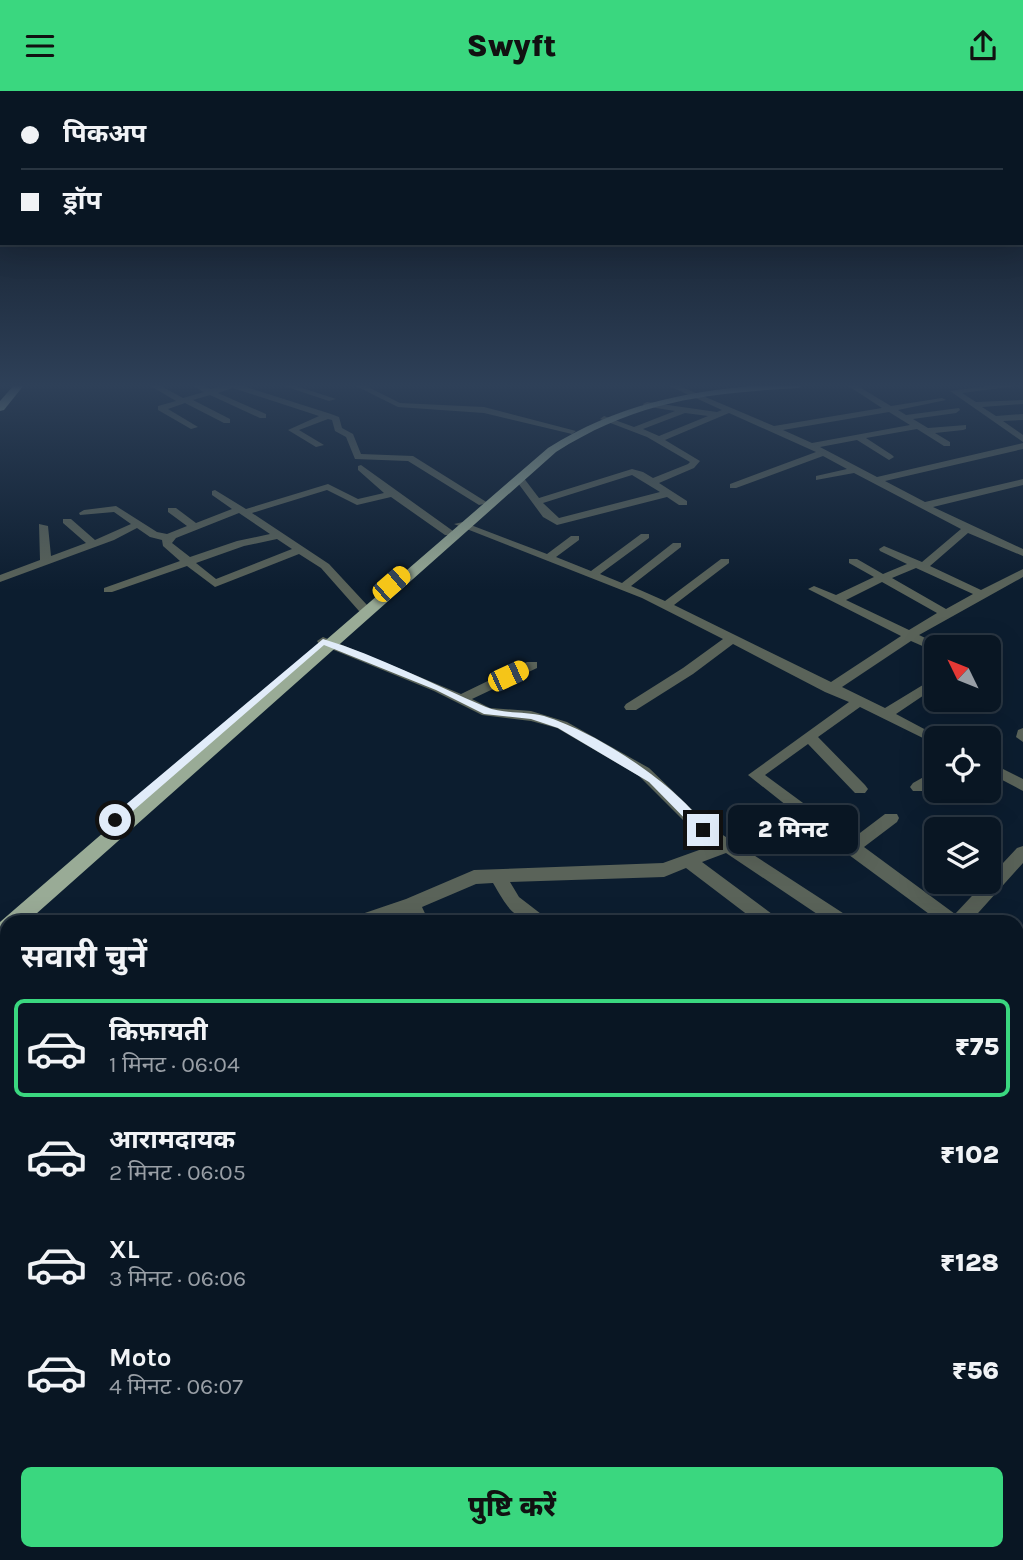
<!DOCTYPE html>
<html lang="hi">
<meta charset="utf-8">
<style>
:root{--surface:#091623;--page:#172330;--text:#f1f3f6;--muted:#999fa6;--line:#293541;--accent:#3ad77f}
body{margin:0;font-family:Karla,"Noto Sans Devanagari",sans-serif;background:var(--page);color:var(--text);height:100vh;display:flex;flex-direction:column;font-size:26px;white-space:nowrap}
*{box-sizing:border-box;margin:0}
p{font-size:23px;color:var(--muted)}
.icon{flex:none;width:38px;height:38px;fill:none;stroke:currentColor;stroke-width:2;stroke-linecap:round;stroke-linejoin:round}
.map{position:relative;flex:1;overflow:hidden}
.drawer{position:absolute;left:0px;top:824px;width:1024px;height:646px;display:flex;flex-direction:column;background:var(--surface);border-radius:21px 21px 0 0;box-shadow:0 7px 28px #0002,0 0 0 2px var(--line)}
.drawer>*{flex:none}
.guide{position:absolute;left:0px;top:0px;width:1024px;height:154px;box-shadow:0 7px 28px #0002,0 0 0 2px var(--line);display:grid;align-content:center;height:154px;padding:0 21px;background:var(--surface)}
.needle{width:46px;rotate:313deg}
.buttons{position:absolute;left:924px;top:544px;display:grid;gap:14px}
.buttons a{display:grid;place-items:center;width:77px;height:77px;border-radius:10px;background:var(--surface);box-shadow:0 7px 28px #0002,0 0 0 2px var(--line);font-size:35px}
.end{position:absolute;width:32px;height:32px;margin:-16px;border:9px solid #e1ecf9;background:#111;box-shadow:0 0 0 4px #111}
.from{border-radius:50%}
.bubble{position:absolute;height:49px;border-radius:10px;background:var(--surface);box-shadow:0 7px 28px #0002,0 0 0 2px var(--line);font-size:23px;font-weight:800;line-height:49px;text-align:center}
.car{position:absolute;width:21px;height:42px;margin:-21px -10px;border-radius:9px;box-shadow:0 0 5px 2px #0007;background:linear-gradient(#f5c518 24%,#345 0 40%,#f5c518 0 76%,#345 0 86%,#f5c518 0)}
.guide b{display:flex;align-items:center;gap:24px;height:66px;font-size:26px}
.guide b+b{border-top:2px solid var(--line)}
.guide i{width:18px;height:18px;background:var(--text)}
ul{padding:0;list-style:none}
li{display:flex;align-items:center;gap:21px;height:98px;margin:0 14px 10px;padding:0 7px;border:4px solid transparent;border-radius:10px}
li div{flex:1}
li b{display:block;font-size:26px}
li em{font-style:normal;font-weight:800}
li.current{border-color:var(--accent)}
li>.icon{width:63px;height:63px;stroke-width:1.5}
h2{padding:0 21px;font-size:32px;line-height:84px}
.primary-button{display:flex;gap:14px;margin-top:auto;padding:14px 21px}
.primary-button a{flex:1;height:80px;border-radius:10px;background:var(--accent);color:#111;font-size:28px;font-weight:800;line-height:80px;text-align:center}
header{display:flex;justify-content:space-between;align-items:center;height:91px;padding:0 21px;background:var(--accent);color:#111;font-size:32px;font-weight:800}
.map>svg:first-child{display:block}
</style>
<header><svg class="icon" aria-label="menu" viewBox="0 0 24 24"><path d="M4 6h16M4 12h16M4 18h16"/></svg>Swyft<svg class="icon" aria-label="share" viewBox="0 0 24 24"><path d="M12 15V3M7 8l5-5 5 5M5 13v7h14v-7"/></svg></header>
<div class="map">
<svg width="1023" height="1469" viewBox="0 0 1023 1469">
<rect width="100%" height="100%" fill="#0c1d2f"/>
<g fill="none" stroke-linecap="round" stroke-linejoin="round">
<g fill="#5a6359" fill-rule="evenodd">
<path d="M149 294H159L183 307 204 301 191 294H201L211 298 226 294H240L331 323 339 326 342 337 353 343 361 363 413 365 488 412 479 414 408 370 355 368 346 346 335 340 332 329 328 328 299 339 324 354 316 356 288 339 319 325 233 297 218 302 266 323V327H260L210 304 193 309 230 328V332H224L185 312 168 318 198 336 191 338 158 319V315L176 310Z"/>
<path d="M281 294H293L336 308 329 310Z"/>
<path d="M354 294H364L400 312 484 316 576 340 572 343 484 322 398 316Z"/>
<path d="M667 294H677L774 335 882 317 847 294H856L891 315 942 307 946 309 898 319 906 324 959 317 960 319 956 322 913 328 928 337 966 334V338L963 339 935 342 950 351V355H944L917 338 866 347 892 364 894 366 889 369 857 349 820 356 877 386 1023 352V358L885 390 925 411 1023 388V394L933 416 1023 458V465L968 442 930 475 981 499 1023 478V486L919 544 940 554 942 556H936V561L911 550 842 596 885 617 936 586V596L896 623 943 648H936V653L931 651 860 616 818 646 865 694 868 698 865 702H855L808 653 765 684 852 748 885 723H897L899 727 897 731 864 756 955 823 985 791H989V787L1017 757 1023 755V772L970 831H940L845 761 748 684 849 611 825 601 733 553 693 583 636 619H626L624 616 626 613 683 577 723 548 642 507 454 433 463 431 547 463 571 445H579V449L556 466 591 480 641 443H649V447L600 483 622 492 673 452H681V456L631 495 665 510 721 468H729V472L674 514 831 591 901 545 808 498 814 495 836 504 874 486 849 472V468H857L883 483 907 473 880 460 879 458 884 455 922 471 961 438 854 382 816 389V385L847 378 823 365 736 397H730V393L816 361 729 322 665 349 700 370 694 377 659 392 687 410V414H679L667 406 557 434 543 426 515 388 517 386H523L539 407 632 378 643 381 653 387 688 373 690 371 647 346 600 328 604 325 634 336 675 320 644 315 643 313 647 311 717 321 722 319ZM889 321 910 334 812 352 783 339ZM685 322 708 325 659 345 643 338ZM632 384 660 401 559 427 543 412ZM916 477 973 503 946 518 892 487ZM882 491 937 522 909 539 846 509Z"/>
<path d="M995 294H1023L962 302 976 311 1023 309V313L982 316 996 325 1023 323V329L1003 330 1023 344V351L950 300Z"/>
<path d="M361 374 453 440V444H445L391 406 357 414 327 399 252 422 329 473 367 514V520H359L321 477 299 463 215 496 187 475 112 501H104V497L180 470 163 455 162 449 150 446 137 437 114 449 0 491V484L40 469 39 433 48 435 51 465 86 452 63 432V428H71L95 449 131 433 114 421 80 424 79 422 84 419 116 415 157 441 167 443 187 435 168 421V417H176L196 432 232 418 212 404V400L215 399 246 418 328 393 358 408 384 402 358 379V375ZM239 422 270 443 237 450 190 466 172 452 176 447ZM277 448 292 458 216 488 196 472 244 455Z"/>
<path d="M323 546 461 603 527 571H537V577L472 608 490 617 531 620 567 631 649 677 709 735 849 826 852 831H829L726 762 702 771 776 826 779 831H757L686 777 664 786 510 791 519 806 545 826 548 831C514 831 509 819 493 792L476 793 422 816 429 831H411L407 822 379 831H350L353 826 406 808 474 779 663 772 713 754 697 743 639 685 557 637 531 630 482 624 434 600 319 553 317 550Z"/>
<path d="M1023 637V651L1016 646 1018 639Z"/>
<path d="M989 671 1023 688V700L989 682Z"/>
<path d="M936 679V691L923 700H913L910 696 913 692Z"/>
<path d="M1017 860 1023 862V880L1017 878Z"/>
<path d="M7 918V936L0 938V920Z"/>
<path d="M1017 929 1023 931V951L1017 949Z"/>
<path d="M1023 1026V1048L1017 1051V1029Z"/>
<path d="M7 1083V1121L0 1124V1086Z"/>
<path d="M1017 1203 1023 1205V1233L1017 1231Z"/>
<path d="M0 1358 7 1359V1414L0 1417Z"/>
<path d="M79 1463H108L110 1469H81Z"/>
<rect x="516" y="1463" width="28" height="6"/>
<path d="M843 1463H872L870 1469H841Z"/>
<path d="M921 1463H950L952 1469H923Z"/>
</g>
<path fill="#99ab96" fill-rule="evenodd" d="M761 294H803L799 297C706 302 636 310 556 361L27 831H7V849L0 851V831L548 357C617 314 682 301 761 294Z"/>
<path fill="#b2c7ae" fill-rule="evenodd" d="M14 294H24L4 319 0 320V310Z"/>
</g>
<linearGradient id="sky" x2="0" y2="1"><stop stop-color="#07101a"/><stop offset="0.59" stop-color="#2e4058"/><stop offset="1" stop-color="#2e4058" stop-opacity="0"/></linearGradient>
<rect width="1023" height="499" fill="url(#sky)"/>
<path fill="#e1ecf9" d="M323 548C379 565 432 593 486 616 503 623 525 620 544 625 596 641 677 693 708 739L707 742H699L649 691 558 637 531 628 484 623 436 599 324 554 119 732H111V726Z"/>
</svg>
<div class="buttons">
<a><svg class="needle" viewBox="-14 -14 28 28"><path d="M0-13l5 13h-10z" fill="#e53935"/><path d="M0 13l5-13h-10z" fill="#999fa6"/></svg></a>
<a><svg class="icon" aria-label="locate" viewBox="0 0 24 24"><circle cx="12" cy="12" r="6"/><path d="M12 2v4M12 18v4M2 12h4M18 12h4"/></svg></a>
<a><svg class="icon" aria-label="layers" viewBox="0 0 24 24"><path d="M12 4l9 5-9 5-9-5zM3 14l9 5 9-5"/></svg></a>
</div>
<i class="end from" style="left:115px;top:729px"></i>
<i class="end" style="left:703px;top:739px"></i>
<div class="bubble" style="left:728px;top:714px;width:130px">2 मिनट</div>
<i class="car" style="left:391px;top:493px;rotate:49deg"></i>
<i class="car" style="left:508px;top:585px;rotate:65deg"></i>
<div class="guide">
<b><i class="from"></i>पिकअप</b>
<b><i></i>ड्रॉप</b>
</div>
<section class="drawer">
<h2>सवारी चुनें</h2>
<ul>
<li class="current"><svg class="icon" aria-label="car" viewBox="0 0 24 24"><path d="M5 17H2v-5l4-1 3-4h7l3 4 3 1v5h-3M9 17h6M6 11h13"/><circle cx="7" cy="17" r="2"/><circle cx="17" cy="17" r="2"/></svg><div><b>किफ़ायती</b><p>1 मिनट · 06:04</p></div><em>₹75</em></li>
<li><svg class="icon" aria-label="car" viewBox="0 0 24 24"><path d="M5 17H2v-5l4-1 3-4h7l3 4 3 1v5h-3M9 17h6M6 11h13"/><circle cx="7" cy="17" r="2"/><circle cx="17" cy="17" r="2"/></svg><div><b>आरामदायक</b><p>2 मिनट · 06:05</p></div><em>₹102</em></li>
<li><svg class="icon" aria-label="car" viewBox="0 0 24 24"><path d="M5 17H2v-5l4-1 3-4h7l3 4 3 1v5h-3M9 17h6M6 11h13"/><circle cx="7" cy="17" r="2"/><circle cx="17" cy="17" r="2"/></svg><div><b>XL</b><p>3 मिनट · 06:06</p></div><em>₹128</em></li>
<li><svg class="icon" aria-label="car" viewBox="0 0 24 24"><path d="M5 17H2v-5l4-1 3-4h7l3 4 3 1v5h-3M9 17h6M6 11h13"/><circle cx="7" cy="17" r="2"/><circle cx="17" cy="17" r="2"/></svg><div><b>Moto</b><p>4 मिनट · 06:07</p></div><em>₹56</em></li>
</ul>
<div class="primary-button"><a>पुष्टि करें</a></div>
</section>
</div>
